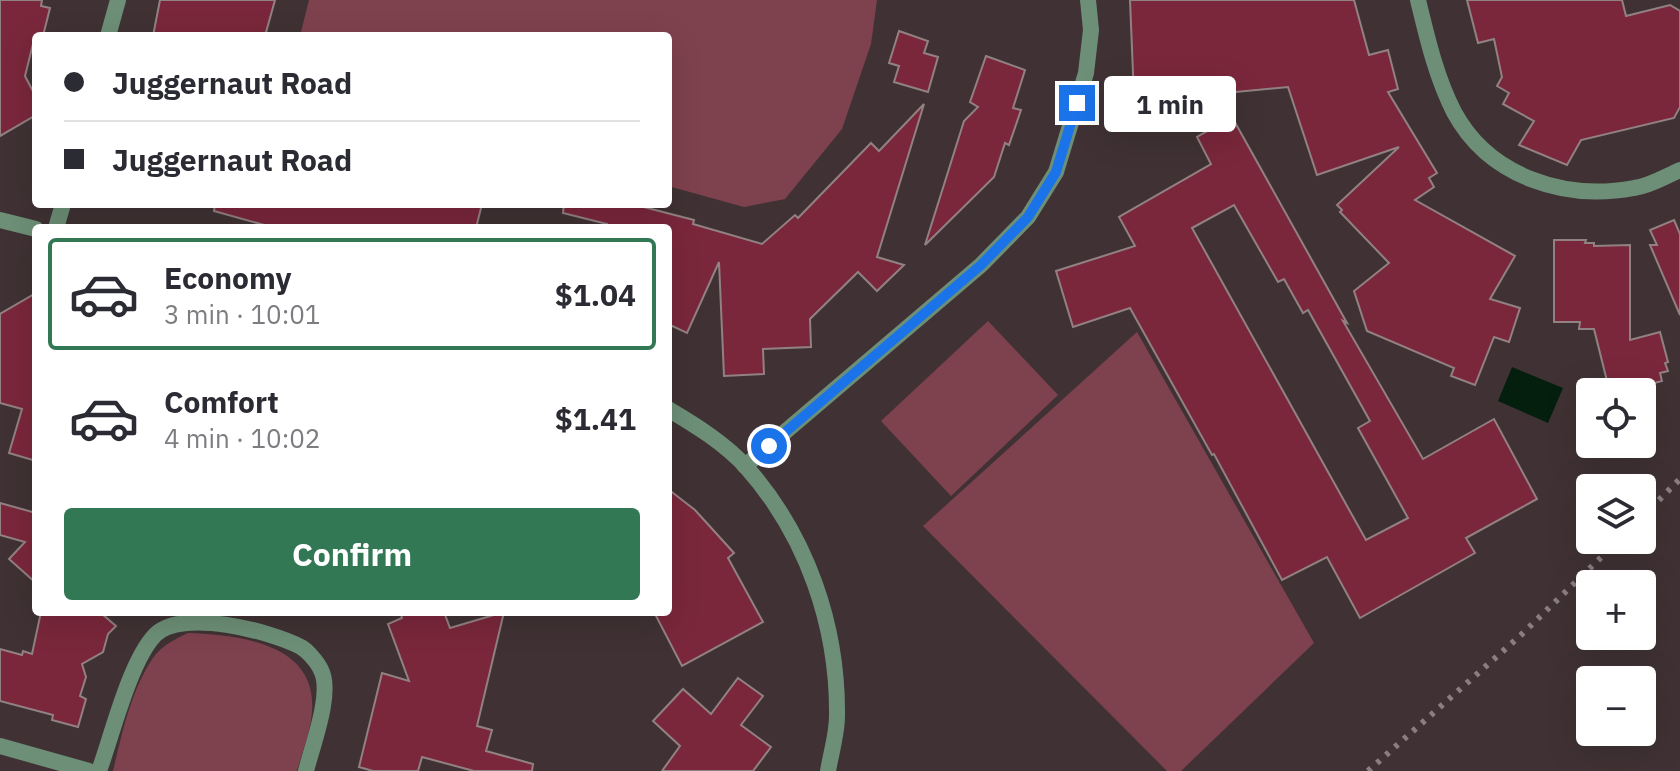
<!DOCTYPE html>
<meta charset="utf-8">
<style>
:root{--surface:#fff;--page:#f2f2f3;--text:#2b2b33;--muted:#7c7c81;--line:#e1e1e2;--accent:#327855}
body{margin:0;font-family:"IBM Plex Sans",sans-serif;background:var(--page);color:var(--text);height:100vh;display:flex;flex-direction:column;font-size:30px;white-space:nowrap}
*{box-sizing:border-box;margin:0}
p{font-size:26px;color:var(--muted)}
.icon{flex:none;width:44px;height:44px;fill:none;stroke:currentColor;stroke-width:2;stroke-linecap:round;stroke-linejoin:round}
.map{position:relative;flex:1;overflow:hidden}
.details{position:absolute;left:32px;top:224px;width:640px;height:392px;display:flex;flex-direction:column;background:var(--surface);border-radius:8px;box-shadow:0 8px 32px #0002}
.details>*{flex:none}
.top-card{position:absolute;left:32px;top:32px;width:640px;height:176px;border-radius:8px;box-shadow:0 8px 32px #0002;display:grid;align-content:center;height:176px;padding:0 32px;background:var(--surface)}
.controls{position:absolute;left:1576px;top:378px;display:grid;gap:16px}
.controls a{display:grid;place-items:center;width:80px;height:80px;border-radius:8px;background:var(--surface);box-shadow:0 8px 32px #0002;font-size:40px}
.end{position:absolute;width:36px;height:36px;margin:-18px;border:10px solid #1a73e8;background:#fff;box-shadow:0 0 0 4px #fff}
.from{border-radius:50%}
.bubble{position:absolute;height:56px;border-radius:8px;background:var(--surface);box-shadow:0 8px 32px #0002;font-size:26px;font-weight:700;line-height:56px;text-align:center}
.top-card b{display:flex;align-items:center;gap:28px;height:76px;font-size:30px}
.top-card b+b{border-top:2px solid var(--line)}
.top-card i{width:20px;height:20px;background:var(--text)}
ul{padding:14px 0 0;list-style:none}
li{display:flex;align-items:center;gap:24px;height:112px;margin:0 16px 12px;padding:0 16px;border:4px solid transparent;border-radius:8px}
li div{flex:1}
li b{display:block;font-size:30px}
li em{font-style:normal;font-weight:700}
li.current{border-color:var(--accent)}
li>.icon{width:72px;height:72px;stroke-width:1.5}
.action{display:flex;gap:16px;margin-top:auto;padding:16px 32px}
.action a{flex:1;height:92px;border-radius:8px;background:var(--accent);color:#fff;font-size:32px;font-weight:700;line-height:92px;text-align:center}
.map>svg:first-child{display:block}
</style>
<div class="map">
<svg width="1680" height="771" viewBox="0 0 1680 771">
<rect width="100%" height="100%" fill="#403234"/>
<g fill="#7e424e">
<path d="M309 0H877L871 44 842 129 785 199 744 207 668 186V36H300Z"/>
<path d="M988 321 1058 395 951 496 881 421Z"/>
<path d="M1137 332 1314 643 1181 771H1167L923 526Z"/>
<path d="M188 633C239 635 317 643 312 711 311 731 302 752 297 771H113C122 734 131 690 153 658 161 646 175 639 188 633Z"/>
</g>
<path fill="#041f0e" d="M1512 367 1563 388 1548 423 1498 401Z"/>
<g fill="#7a273b" stroke="#928183" stroke-width="2" fill-rule="evenodd">
<path d="M0 0H42L41 6 50 8 43 36H36V44H33L25 76 36 97V115L0 136Z"/>
<path d="M160 0H275L265 36H153Z"/>
<path d="M1130 0H1354L1369 55 1388 50 1398 89 1388 92 1437 173 1429 178 1434 187 1415 200 1515 256 1490 299 1520 308 1509 342 1494 337 1475 385 1451 376 1454 368 1367 331 1354 291 1389 263 1340 212 1342 210 1337 205 1399 147 1317 175 1288 87 1225 93 1222 89 1215 94 1196 95 1195 91 1134 97Z"/>
<path d="M1467 0H1622L1626 16 1670 5 1680 11V107L1674 118 1581 140 1567 165 1519 145 1534 121 1503 104 1509 93 1497 86 1502 77 1494 39 1478 43Z"/>
<path d="M899 31 928 41 924 53 938 57 928 92 894 82 899 66 889 63Z"/>
<path d="M986 56 1025 70 1013 108 1021 110 1009 145 1005 143 994 177 925 245 964 121 978 107 970 102Z"/>
<path d="M924 104 877 257 904 265 877 291 858 272 810 319 811 347 763 349 764 374 724 376 719 262 687 333 668 324V228H606L607 224 563 213 564 204H632L694 220 693 224 762 244 795 215 798 218 871 143 879 151Z"/>
<path d="M1232 117 1347 323 1343 321 1423 459 1494 419 1537 499 1466 538 1475 553 1360 618 1327 557 1282 580 1214 454 1212 455 1130 308 1073 327 1056 271 1135 246 1119 217 1211 164 1197 137ZM1234 205 1278 282 1284 279 1303 313 1308 310 1370 421 1358 428 1408 518 1366 540 1192 228Z"/>
<path d="M215 204H482L476 228H275L214 211Z"/>
<path d="M1674 220 1680 234V315L1650 245H1657L1650 230Z"/>
<path d="M1554 240H1586L1585 243H1594V246L1630 245V340L1660 332 1668 362 1665 363 1668 371 1660 373 1662 381 1619 392 1608 385 1594 329H1579L1580 322H1554Z"/>
<path d="M36 293V461L9 453 22 409 0 403V314Z"/>
<path d="M668 489 695 510 734 553 728 558 763 622 682 666 654 612H668Z"/>
<path d="M0 503 36 513V583L9 559 25 542 0 535Z"/>
<path d="M41 612H94L102 614 116 626 108 634 103 652 82 664 86 677 80 696 86 699 78 727 52 720 53 715 0 701V649L22 655 23 651 32 654Z"/>
<path d="M400 612H444L450 628 504 612 477 726 492 730 486 751 533 764 532 771H474L422 757 418 771H373L359 767 382 673 409 681 388 624 402 618Z"/>
<path d="M738 678 763 696 741 725 771 747 753 771H662L680 746 653 721 683 689 711 714Z"/>
</g>
<g fill="none" stroke-linecap="round" stroke-linejoin="round">
<g stroke="#6d8f77" stroke-width="16">
<path d="M1418 0C1427 37 1436 77 1454 112 1489 177 1565 201 1634 188 1650 186 1666 176 1680 170"/>
<path d="M108 36 118 0"/>
<path d="M0 220 36 229"/>
<path d="M56 228 63 204"/>
<path d="M668 409C695 425 726 444 747 468 807 536 838 626 837 716 837 734 831 753 828 771"/>
<path d="M745 466 981 265 1028 217 1056 172 1086 73 1091 30 1088 0"/>
<path d="M0 746 89 771"/>
<path d="M99 771C112 735 130 661 155 635 181 608 271 631 301 647 308 651 318 663 321 670 333 693 312 746 306 771"/>
</g>
<g stroke="#8a7f80" stroke-width="6" stroke-dasharray="4 8" stroke-linecap="butt">
<path d="M1642 517 1680 479"/>
<path d="M1368 771 1521 635 1619 540"/>
</g>
</g>
<g fill="none" stroke-linecap="round" stroke-linejoin="round">
<path stroke="#1a73e8" stroke-width="10" d="M769 446 981 265 1028 217 1056 172 1077 103"/>
</g>
</svg>
<div class="controls">
<a><svg class="icon" aria-label="locate" viewBox="0 0 24 24"><circle cx="12" cy="12" r="6"/><path d="M12 2v4M12 18v4M2 12h4M18 12h4"/></svg></a>
<a><svg class="icon" aria-label="layers" viewBox="0 0 24 24"><path d="M12 4l9 5-9 5-9-5zM3 14l9 5 9-5"/></svg></a>
<a>+</a>
<a>−</a>
</div>
<i class="end from" style="left:769px;top:446px"></i>
<i class="end" style="left:1077px;top:103px"></i>
<div class="bubble" style="left:1104px;top:76px;width:132px">1 min</div>
<div class="top-card">
<b><i class="from"></i>Juggernaut Road</b>
<b><i></i>Juggernaut Road</b>
</div>
<section class="details">
<ul>
<li class="current"><svg class="icon" aria-label="car" viewBox="0 0 24 24"><path d="M5 17H2v-5l4-1 3-4h7l3 4 3 1v5h-3M9 17h6M6 11h13"/><circle cx="7" cy="17" r="2"/><circle cx="17" cy="17" r="2"/></svg><div><b>Economy</b><p>3 min · 10:01</p></div><em>$1.04</em></li>
<li><svg class="icon" aria-label="car" viewBox="0 0 24 24"><path d="M5 17H2v-5l4-1 3-4h7l3 4 3 1v5h-3M9 17h6M6 11h13"/><circle cx="7" cy="17" r="2"/><circle cx="17" cy="17" r="2"/></svg><div><b>Comfort</b><p>4 min · 10:02</p></div><em>$1.41</em></li>
</ul>
<div class="action"><a>Confirm</a></div>
</section>
</div>
